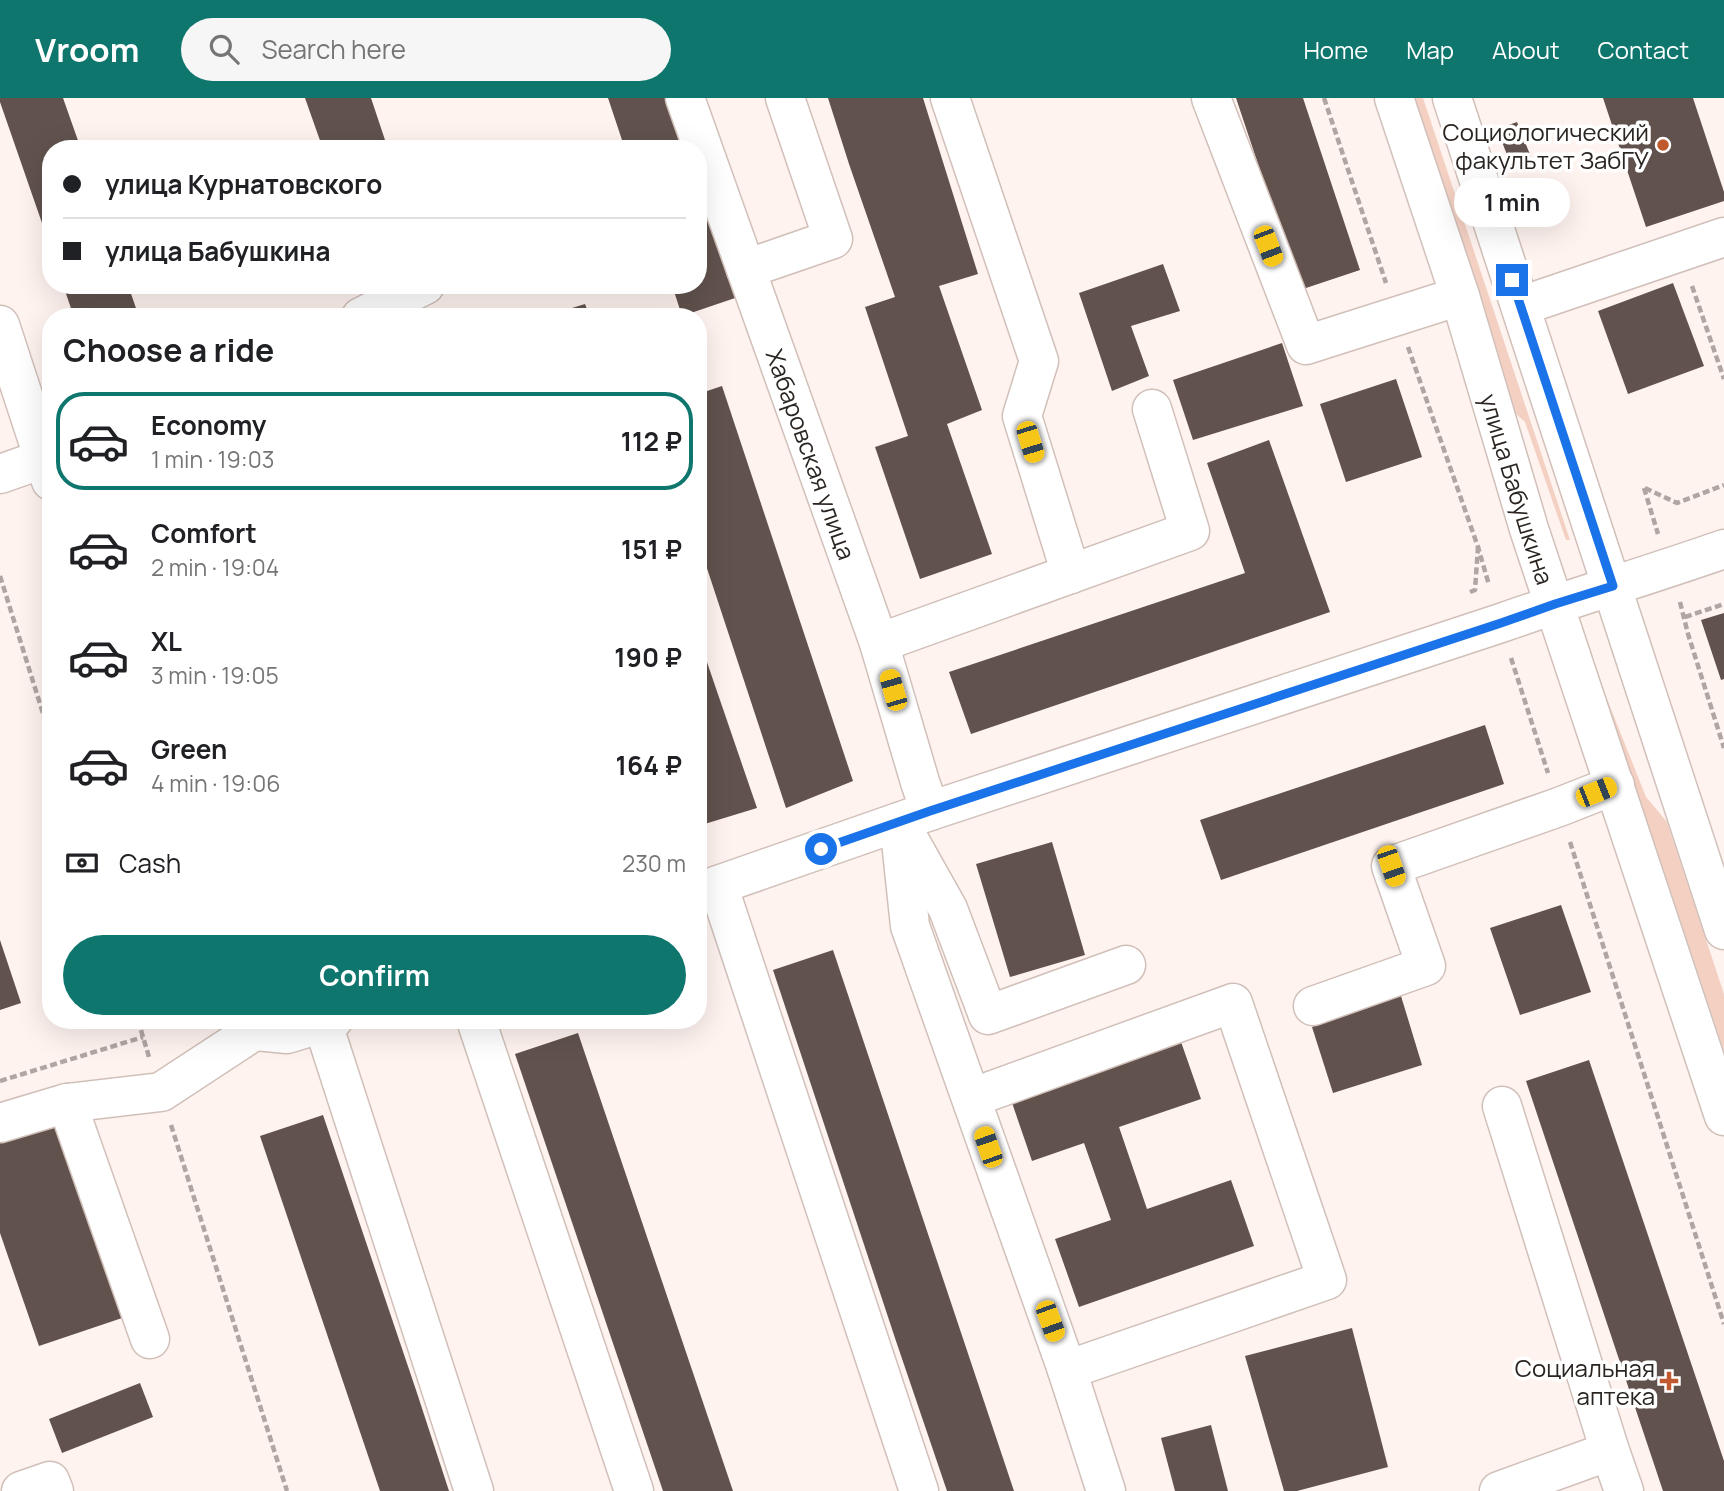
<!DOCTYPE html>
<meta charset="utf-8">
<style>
:root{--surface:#fff;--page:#f6f6f6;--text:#202124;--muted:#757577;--line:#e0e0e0;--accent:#0f766e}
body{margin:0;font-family:Manrope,sans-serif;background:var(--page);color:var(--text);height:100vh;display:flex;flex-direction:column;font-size:26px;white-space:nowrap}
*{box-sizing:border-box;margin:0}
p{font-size:23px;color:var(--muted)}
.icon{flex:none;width:38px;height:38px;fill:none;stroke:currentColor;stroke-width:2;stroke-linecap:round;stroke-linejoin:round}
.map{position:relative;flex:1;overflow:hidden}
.drawer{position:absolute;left:42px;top:210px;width:665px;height:721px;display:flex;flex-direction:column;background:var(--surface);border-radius:28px;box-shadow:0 7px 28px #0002}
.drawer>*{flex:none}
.top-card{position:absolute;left:42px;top:42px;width:665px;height:154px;border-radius:28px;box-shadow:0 7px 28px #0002;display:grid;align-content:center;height:154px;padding:0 21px;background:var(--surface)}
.end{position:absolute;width:32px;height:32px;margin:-16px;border:9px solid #1a73e8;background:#fff;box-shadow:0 0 0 4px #fff}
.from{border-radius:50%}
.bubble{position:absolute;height:49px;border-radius:24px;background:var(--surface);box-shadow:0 7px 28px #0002;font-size:23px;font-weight:700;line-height:49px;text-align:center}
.car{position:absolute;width:21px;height:42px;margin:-21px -10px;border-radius:9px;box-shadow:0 0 5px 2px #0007;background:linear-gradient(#f5c518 24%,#345 0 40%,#f5c518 0 76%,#345 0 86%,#f5c518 0)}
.top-card b{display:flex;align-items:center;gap:24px;height:66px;font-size:26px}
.top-card b+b{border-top:2px solid var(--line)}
.top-card i{width:18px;height:18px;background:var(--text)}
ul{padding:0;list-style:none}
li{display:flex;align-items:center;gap:21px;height:98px;margin:0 14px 10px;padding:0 7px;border:4px solid transparent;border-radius:28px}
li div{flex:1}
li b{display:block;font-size:26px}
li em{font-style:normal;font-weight:700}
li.on{border-color:var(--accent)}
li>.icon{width:63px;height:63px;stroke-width:1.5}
h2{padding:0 21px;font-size:32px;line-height:84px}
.pay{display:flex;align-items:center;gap:18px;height:77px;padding:0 21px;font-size:26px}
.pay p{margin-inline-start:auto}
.primary-button{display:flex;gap:14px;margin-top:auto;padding:14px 21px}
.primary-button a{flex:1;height:80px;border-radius:42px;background:var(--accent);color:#fff;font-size:28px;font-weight:700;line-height:80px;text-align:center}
header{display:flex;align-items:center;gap:42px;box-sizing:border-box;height:98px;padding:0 35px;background:var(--accent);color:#fff}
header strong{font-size:33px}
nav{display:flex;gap:38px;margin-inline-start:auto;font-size:24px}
.search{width:490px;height:63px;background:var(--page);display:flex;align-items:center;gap:18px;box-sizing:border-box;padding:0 24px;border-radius:38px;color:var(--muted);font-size:26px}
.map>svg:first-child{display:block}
</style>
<header>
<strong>Vroom</strong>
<div class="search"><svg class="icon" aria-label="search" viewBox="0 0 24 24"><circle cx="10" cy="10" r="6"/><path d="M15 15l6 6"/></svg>Search here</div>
<nav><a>Home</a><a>Map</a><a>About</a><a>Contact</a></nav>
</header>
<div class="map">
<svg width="1724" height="1393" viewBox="0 0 1724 1393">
<rect width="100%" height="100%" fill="#fef3ef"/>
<g fill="#f3d0c2">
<path d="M1406 0H1423L1570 442H1566L1525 324 1508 309Z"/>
<path d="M1601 586 1646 699 1667 724 1724 896V953Z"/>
</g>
<g fill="#61524d">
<path d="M0 0H63L81 51H51V151L0 4Z"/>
<path d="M305 0H371L388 51H323Z"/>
<path d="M608 0H673L691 51H625Z"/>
<path d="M828 0H923L978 176 939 188 982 312 947 326 992 456 920 481 875 349 908 338 865 209 895 199 849 66Z"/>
<path d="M1236 0H1303L1360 172 1300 192Z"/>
<path d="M1603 0H1693L1724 94V103L1646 129Z"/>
<path d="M1517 24 1531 59 1511 67 1497 31Z"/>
<path d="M698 75 741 198 682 218 672 187H698Z"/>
<path d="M1163 166 1180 213 1131 228 1149 278 1112 293 1079 195Z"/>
<path d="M1673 185 1704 268 1628 296 1598 213Z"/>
<path d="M63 187H128L139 219H74Z"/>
<path d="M585 206 590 219H546V218Z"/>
<path d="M1282 245 1303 308 1193 342 1173 282Z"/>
<path d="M1396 281 1422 359 1346 384 1320 306Z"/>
<path d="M722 288 853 683 786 710 698 443V296Z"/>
<path d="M1269 342 1330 514 971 636 949 574 1245 475 1207 365Z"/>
<path d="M1724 515V581L1721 582 1701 522Z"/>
<path d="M698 538 757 710 698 728Z"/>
<path d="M1485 627 1504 686 1221 782 1200 722Z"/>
<path d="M1052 744 1085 857 1010 879 976 766Z"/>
<path d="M1561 807 1591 894 1520 917 1490 830Z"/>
<path d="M0 842 21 905 0 912Z"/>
<path d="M833 852 1014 1393H947L896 1243 773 872Z"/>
<path d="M1401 898 1422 967 1333 995 1312 929Z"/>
<path d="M578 935 733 1393H663L515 956Z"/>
<path d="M1180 941 1201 1001 1119 1029 1147 1111 1231 1082 1254 1148 1079 1209 1055 1141 1111 1122 1084 1045 1032 1063 1010 999Z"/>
<path d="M1589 962 1724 1363V1393H1663L1526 983Z"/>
<path d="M323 1017 416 1292 449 1393H380L260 1038Z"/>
<path d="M60 1022 128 1218 39 1248 0 1135V1043Z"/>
<path d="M1352 1230 1388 1369 1297 1393H1284L1245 1258Z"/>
<path d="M140 1285 153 1319 62 1355 49 1321Z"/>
<path d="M1211 1327 1228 1393H1175L1161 1340Z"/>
</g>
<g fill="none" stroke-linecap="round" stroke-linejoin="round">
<defs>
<g id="minor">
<path id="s1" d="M685 0 879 545 920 684 930 713"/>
<path d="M950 0 1039 263 1022 318 1071 476"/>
<path d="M1211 0 1306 247 1460 198"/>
<path d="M746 171 833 141 785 0"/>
<path d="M1521 208 1724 139"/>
<path d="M361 219 425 187"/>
<path d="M0 227 51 383"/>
<path d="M0 376 43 361"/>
<path d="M879 545 1190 433 1152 311"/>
<path d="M899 724 910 828 1067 1272 1327 1182 1233 905 971 1000"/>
<path d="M907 738 948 811 988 917 1126 867"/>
<path d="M718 787 919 1393"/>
<path d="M698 794 930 713 1501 525C1575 499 1650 477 1724 451"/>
<path d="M1313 908 1426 868 1391 768 1559 709 1615 687"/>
<path d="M476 922 634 1393"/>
<path d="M323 926 474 1393"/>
<path d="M254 933 287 936 333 922"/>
<path d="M0 1025 67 1005"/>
<path d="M150 1241 67 1005 161 994 254 933"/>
<path d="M1067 1272 1106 1393"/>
<path d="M1610 1353 1624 1393"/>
<path d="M21 1393 50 1383 54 1393"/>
<path d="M1499 1393 1610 1353 1502 1008"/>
</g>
<g id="major">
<path id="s2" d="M1394 0 1460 198 1529 431 1724 1018"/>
<path d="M1452 0 1724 832"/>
</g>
</defs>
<use href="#minor" stroke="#d1c0b9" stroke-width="41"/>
<use href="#major" stroke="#d1c0b9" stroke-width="41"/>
<g stroke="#afa6a3" stroke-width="4.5" stroke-dasharray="7 3.5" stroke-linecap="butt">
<path d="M1324 0 1386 185"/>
<path d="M1692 188 1724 281"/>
<path d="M1408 249 1478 449 1489 487"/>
<path d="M1644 390 1658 436"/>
<path d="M1645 390 1677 405 1724 387"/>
<path d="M0 478 51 641"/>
<path d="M1470 494 1475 492 1478 449"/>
<path d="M1680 504 1688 536 1724 650"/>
<path d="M1685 519 1724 506"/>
<path d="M1511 560 1548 675"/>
<path d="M1570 744 1724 1226"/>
<path d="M138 922 149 959"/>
<path d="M0 983 143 939"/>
<path d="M171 1027 287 1393"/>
</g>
<use href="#minor" stroke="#fff" stroke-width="38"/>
<use href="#major" stroke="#fff" stroke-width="38"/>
</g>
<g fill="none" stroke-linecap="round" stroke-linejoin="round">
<path stroke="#1a73e8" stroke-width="9" d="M821 751 930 713 1501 525 1555 506 1613 488 1512 182"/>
</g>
<g fill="#c0592d" stroke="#fff" stroke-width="2.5">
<circle cx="1663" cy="47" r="7"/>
<path d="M1665.5 1272.5h7v7h7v7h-7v7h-7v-7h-7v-7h7z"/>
</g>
<g text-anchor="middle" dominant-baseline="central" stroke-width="7" stroke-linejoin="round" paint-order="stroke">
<g font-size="24" fill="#2b2522" stroke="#fff" text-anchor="end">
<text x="1649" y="33">Социологический<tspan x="1649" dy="28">факультет ЗабГУ</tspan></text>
<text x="1655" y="1269">Социальная<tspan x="1655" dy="28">аптека</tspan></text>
</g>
<g font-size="24" fill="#2b2522" stroke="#fff">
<text stroke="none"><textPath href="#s1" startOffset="378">Хабаровская улица</textPath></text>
<text stroke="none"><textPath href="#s2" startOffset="410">улица Бабушкина</textPath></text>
</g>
</g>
</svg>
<i class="end from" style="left:821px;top:751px"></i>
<i class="end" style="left:1512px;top:182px"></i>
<div class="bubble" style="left:1454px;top:80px;width:116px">1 min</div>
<i class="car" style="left:1268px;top:148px;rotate:159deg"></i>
<i class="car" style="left:1030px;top:344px;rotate:163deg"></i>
<i class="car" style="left:893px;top:592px;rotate:344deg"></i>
<i class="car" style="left:1596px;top:694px;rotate:68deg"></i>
<i class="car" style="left:1391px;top:768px;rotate:161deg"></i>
<i class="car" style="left:988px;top:1049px;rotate:341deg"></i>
<i class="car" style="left:1050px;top:1223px;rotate:160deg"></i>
<div class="top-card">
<b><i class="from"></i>улица Курнатовского</b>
<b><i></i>улица Бабушкина</b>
</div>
<section class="drawer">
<h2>Choose a ride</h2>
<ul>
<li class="on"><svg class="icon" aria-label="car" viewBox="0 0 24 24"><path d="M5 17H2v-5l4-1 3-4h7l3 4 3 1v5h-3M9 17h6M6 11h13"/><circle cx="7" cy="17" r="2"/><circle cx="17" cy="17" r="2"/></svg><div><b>Economy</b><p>1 min · 19:03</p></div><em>112 ₽</em></li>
<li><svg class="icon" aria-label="car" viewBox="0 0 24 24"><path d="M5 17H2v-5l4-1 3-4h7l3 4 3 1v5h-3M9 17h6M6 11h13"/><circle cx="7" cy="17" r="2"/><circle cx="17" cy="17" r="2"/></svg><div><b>Comfort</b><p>2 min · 19:04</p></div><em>151 ₽</em></li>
<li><svg class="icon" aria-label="car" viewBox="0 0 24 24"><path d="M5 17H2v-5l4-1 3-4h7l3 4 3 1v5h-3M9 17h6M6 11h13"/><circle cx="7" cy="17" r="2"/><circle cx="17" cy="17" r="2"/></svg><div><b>XL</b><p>3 min · 19:05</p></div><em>190 ₽</em></li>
<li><svg class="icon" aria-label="car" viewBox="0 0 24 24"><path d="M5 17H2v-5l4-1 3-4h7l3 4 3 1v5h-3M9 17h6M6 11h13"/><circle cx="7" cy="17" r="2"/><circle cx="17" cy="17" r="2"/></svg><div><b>Green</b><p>4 min · 19:06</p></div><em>164 ₽</em></li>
</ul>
<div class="pay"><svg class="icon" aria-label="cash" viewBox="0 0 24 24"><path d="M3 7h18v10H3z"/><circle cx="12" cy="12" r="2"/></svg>Cash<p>230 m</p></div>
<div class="primary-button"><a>Confirm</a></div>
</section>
</div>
